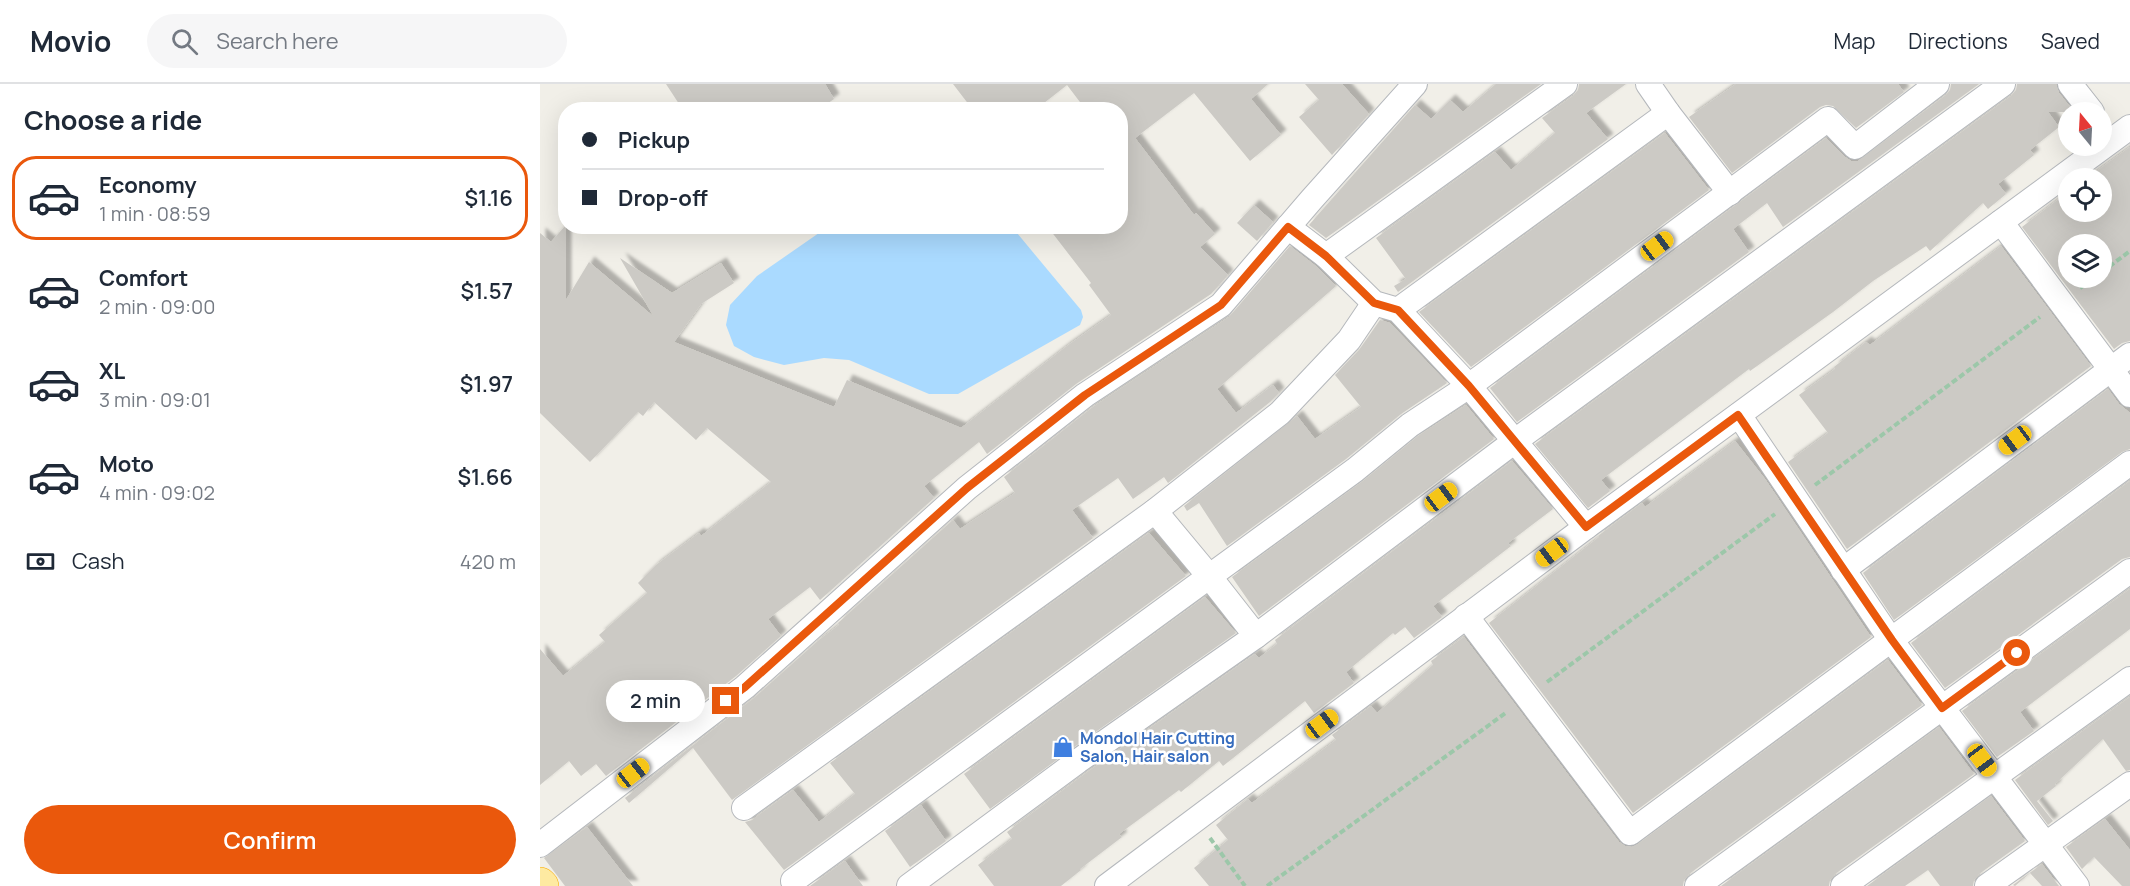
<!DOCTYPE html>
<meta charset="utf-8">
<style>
:root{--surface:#fff;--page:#f6f6f7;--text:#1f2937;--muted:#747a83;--line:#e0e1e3;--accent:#ea580c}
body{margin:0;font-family:Manrope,sans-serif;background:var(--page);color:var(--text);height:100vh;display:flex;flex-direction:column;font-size:22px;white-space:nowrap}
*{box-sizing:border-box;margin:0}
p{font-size:20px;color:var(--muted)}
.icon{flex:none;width:33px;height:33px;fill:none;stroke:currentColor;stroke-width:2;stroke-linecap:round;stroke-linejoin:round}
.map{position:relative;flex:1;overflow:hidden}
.details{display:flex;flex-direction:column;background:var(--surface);width:540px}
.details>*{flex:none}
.banner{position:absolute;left:18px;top:18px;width:570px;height:132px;border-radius:24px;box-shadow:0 6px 24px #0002;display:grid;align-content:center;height:132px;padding:0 24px;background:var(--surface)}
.needle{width:39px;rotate:342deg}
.buttons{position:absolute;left:1518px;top:18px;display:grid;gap:12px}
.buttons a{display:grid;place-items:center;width:54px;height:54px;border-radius:50%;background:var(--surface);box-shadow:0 6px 24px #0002;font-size:30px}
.end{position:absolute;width:27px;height:27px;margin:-14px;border:8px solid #ea580c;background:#fff;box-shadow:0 0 0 3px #fff}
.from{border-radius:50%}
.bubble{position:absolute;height:42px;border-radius:21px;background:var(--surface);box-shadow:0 6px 24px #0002;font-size:20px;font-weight:600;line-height:42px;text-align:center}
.car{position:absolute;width:18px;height:36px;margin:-18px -9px;border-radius:8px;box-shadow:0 0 4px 2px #0007;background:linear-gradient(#f5c518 24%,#345 0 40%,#f5c518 0 76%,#345 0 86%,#f5c518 0)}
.banner b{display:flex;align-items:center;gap:21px;height:57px;font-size:22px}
.banner b+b{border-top:2px solid var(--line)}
.banner i{width:15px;height:15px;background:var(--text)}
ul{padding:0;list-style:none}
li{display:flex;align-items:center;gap:18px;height:84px;margin:0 12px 9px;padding:0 12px;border:3px solid transparent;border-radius:24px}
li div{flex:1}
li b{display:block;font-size:22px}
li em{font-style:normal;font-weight:600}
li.active{border-color:var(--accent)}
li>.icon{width:54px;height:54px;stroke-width:1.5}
h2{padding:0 24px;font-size:27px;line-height:72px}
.pay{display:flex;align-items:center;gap:15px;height:66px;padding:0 24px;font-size:22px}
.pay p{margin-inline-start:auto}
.cta{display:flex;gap:12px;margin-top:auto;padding:12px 24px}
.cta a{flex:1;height:69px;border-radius:36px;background:var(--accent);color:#fff;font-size:24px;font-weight:600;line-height:69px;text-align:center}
header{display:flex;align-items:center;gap:36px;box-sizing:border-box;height:84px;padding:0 30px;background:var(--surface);border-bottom:2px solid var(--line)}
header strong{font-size:28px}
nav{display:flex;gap:33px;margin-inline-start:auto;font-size:21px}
.search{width:420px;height:54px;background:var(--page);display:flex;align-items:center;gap:15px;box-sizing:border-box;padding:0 21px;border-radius:33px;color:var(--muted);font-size:22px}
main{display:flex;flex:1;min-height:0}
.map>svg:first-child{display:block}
</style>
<header>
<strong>Movio</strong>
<div class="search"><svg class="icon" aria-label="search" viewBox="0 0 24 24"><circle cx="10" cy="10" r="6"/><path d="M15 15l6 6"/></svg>Search here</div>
<nav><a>Map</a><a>Directions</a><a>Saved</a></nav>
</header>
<main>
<section class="details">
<h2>Choose a ride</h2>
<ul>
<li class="active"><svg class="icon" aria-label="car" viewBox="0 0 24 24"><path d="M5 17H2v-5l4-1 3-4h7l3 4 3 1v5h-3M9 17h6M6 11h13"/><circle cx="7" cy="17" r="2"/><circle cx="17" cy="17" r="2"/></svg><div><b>Economy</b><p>1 min · 08:59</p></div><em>$1.16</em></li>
<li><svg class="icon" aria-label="car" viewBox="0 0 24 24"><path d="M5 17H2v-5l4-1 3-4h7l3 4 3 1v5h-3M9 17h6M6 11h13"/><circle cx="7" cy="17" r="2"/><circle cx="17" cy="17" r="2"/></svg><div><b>Comfort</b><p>2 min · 09:00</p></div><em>$1.57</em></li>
<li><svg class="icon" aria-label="car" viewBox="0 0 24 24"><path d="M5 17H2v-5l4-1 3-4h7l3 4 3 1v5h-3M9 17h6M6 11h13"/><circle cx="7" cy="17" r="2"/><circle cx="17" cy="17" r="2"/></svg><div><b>XL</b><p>3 min · 09:01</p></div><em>$1.97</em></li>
<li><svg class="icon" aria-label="car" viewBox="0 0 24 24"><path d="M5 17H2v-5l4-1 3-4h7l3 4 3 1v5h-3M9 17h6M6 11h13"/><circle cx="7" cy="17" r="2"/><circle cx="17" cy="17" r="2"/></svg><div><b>Moto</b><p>4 min · 09:02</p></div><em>$1.66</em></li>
</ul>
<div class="pay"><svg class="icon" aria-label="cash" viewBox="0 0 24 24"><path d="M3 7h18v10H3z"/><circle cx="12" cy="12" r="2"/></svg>Cash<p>420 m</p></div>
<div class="cta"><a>Confirm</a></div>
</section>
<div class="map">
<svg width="1590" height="802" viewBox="0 0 1590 802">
<defs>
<filter id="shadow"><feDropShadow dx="5.5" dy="-5.5" stdDeviation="1.5" flood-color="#0004"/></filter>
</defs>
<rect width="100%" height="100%" fill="#f1efe8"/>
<path fill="#aadaff" d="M289 142 472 143 541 226 543 233 540 241 418 310H389L309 276 284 274 244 281 214 273 194 262 186 241 190 221 217 192Z"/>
<g fill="#cccac5" fill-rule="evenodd" filter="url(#shadow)">
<path d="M126 0H285L294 15 278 26H143Z"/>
<path d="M413 0H728L711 15 741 51 710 77 654 9 595 54 654 131 656 129 675 150 660 163 688 191 671 210 536 300 447 370 439 358 384 402 394 414 280 516 270 503 228 535 241 552 196 592 66 692 56 680 41 692 29 677 0 701V565L23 592 65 558 59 551 107 509 98 499 116 481 159 449 161 452 231 398 167 344 156 356 114 318 103 332 98 328 50 378 0 329V149L11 158 26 141V216L49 178 114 233 80 174 132 209 181 179 194 199 161 220 134 258 294 323 307 296 421 344 527 262 571 231 549 201 551 199 507 142H580V26H546L527 1 495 26H433Z"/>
<path d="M765 0H802L829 30 792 71 759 33 779 16Z"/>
<path d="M956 0H1001L786 154 769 141 875 21 891 35 910 16 923 28Z"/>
<path d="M1039 0H1086L1046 29 1068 55 858 208 854 202 866 195 836 154 955 68 971 86 1015 49 1002 34 1033 12 1038 6Z"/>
<path d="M1196 0H1358L1364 8 1316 44 1293 22 1286 21 1280 23 1192 89 1149 33Z"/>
<path d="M1411 0H1439L1243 143 1227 119 1193 145 1209 168 977 338 950 304 1286 54 1305 73 1311 77H1318L1406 11 1410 6Z"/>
<path d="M1477 0H1516L1519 9 1534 28H1508L1519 43 1490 66 1494 71 1458 100 1466 110 1448 125 1443 119 1390 167 1386 162 1333 197 1293 228 1210 287 1209 285 1061 396 1070 407 1048 424 995 360 1471 12 1476 6Z"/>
<path d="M1125 49 1169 106 931 283 879 228Z"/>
<path d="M1590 63V257L1582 259 1574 265 1482 143 1528 108V128H1562V94H1547ZM1528 160H1562V194H1528Z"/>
<path d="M714 121 733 138 717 157 697 139Z"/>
<path d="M750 162 777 183 796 202 677 305 696 329 733 301 739 309 730 318 628 399 624 393 593 415 578 394 532 426 553 454 192 716 153 664 89 719 85 714 214 614 279 556 299 541 298 539 413 436 420 445 475 409 464 393 553 323 689 233Z"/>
<path d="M1461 162 1551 282 1307 465 1248 378 1288 349 1259 311 1295 285 1294 283 1326 258 1330 261Z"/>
<path d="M840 236 850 239 907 299 861 330 806 375 687 462 659 419 647 427 644 422 757 332 775 355 821 323 795 291 819 266Z"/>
<path d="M1568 305 1579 320 1590 329V365L1582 368 1354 536 1323 489Z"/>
<path d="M926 321 954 355 719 532 692 493 823 397 878 352Z"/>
<path d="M1195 357 1225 395 1331 553 1093 729 949 539 1059 453 1058 452 1102 419 1105 423Z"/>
<path d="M972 377 1013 425 968 459 971 462 893 522 902 533 874 554 865 543 855 551 853 549 806 588 814 599 774 629 765 617 683 682 679 677 641 708 639 706 579 750 582 753 540 785 541 786 521 802H454L438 781 472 755 467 748 546 689 715 570 719 574 737 560 735 556Z"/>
<path d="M1590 397V473L1582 475 1405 604 1371 559Z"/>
<path d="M609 449 646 492 244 786 205 738 212 736 253 706 279 738 315 710 290 679Z"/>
<path d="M1590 505V545L1480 628 1494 647 1457 673 1422 627Z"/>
<path d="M665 513 696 549 530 666 450 725 424 690Z"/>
<path d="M924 553 1079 758 1085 762 1092 763 1098 760 1348 576 1382 621 1149 790 1144 796 1143 802H669L654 784 688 756 676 741 708 715 712 719 773 673 796 656 792 651 831 622 837 629 893 581 891 577Z"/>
<path d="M1590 613V686L1586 687 1563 655 1515 700 1516 702 1497 717 1513 737 1508 741 1475 696Z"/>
<path d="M1399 643 1434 690 1295 790 1290 796 1289 802H1181Z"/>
<path d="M1451 712 1485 757 1439 790 1434 796 1433 802H1400L1388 786 1365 802H1327Z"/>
<path d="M381 721 406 757 370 783 345 747Z"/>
<path d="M1565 735 1590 766V802H1582L1554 773 1542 785 1526 763Z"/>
<path d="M47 743 93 802H25L4 774Z"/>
<path d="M305 777 323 802H270Z"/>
<path d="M1502 780 1519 802H1502L1490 789 1475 802 1473 801Z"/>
</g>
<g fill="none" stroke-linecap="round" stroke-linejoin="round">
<defs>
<g id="minor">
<path d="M1108 0 1128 29"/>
<path d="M1530 0 1552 28"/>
<path d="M1461 138 1590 311"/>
<path d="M748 143 786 172 834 219 858 226 929 302 1046 443"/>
<path d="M786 172 1025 0"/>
<path d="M858 226 1128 29 1190 109"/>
<path d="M1199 331 1351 556 1537 802"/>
<path d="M615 427 669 492 716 552"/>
<path d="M1303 486 1590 271"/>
<path d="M926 532 1090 749 1590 379"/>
<path d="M204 724 615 427 740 329 809 256 834 219"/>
<path d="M0 761 205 603 427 404 545 311 681 221 772 115 875 0"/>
<path d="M253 797 815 386 870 341 929 302 1288 35 1315 63 1397 0"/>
<path d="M369 802 538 677 716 552 975 357 1463 0"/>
<path d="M567 802 1046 443 1590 43"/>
<path d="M1157 802 1590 487"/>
<path d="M1303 802 1590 595"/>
<path d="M1447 802 1590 700"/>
</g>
<path id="trunk" d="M0 800 2 802"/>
</defs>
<use href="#minor" stroke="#b5b8bc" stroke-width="26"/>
<use href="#trunk" stroke="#f9ab00" stroke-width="34"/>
<g stroke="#9cc7a9" stroke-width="4" stroke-dasharray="6 3" stroke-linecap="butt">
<path d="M1562 188 1590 167"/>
<path d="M1540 204 1554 194"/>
<path d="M1275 401 1500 233"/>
<path d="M1007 598 1235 430"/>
<path d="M670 754 705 802"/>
<path d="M727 802 967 628"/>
</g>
<use href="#minor" stroke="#fff" stroke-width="24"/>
<use href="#trunk" stroke="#feeaa1" stroke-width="33"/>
</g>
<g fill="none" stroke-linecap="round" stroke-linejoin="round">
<path stroke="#ea580c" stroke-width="8" d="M186 617 205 603 427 404 545 311 681 221 748 143 786 172 834 219 858 226 929 302 1046 443 1198 331 1352 556 1402 624 1477 569"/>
</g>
<defs>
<symbol id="shop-bare" viewBox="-9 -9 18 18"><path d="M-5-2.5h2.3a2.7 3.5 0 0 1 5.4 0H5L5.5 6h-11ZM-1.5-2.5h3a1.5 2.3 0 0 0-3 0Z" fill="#3f7fe0" stroke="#fff" stroke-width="2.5" paint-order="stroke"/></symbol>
</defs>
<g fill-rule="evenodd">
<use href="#shop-bare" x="508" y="648" width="30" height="30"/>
</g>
<g text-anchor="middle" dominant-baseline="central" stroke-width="5" stroke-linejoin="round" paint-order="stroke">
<g font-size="16" font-weight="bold" fill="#366cbe" stroke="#fff" text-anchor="start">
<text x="540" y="654">Mondol Hair Cutting<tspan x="540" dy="18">Salon, Hair salon</tspan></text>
</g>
</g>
</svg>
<div class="buttons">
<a><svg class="needle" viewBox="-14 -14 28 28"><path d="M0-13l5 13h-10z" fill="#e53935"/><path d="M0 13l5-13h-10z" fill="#747a83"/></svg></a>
<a><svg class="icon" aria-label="locate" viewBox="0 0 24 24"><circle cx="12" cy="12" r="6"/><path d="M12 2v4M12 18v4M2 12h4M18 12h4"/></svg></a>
<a><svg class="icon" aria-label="layers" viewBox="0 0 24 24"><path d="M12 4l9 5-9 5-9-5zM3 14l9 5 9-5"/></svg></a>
</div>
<i class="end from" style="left:1477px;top:569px"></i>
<i class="end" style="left:186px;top:617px"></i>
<div class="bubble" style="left:66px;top:596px;width:99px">2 min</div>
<i class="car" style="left:1117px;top:162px;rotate:53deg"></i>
<i class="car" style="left:1475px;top:356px;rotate:233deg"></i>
<i class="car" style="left:901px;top:413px;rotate:53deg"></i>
<i class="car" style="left:1012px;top:468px;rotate:233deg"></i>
<i class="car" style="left:782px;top:640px;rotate:53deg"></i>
<i class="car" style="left:1442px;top:676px;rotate:143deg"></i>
<i class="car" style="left:93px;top:689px;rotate:52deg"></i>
<div class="banner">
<b><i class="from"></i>Pickup</b>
<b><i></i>Drop-off</b>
</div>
</div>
</main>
